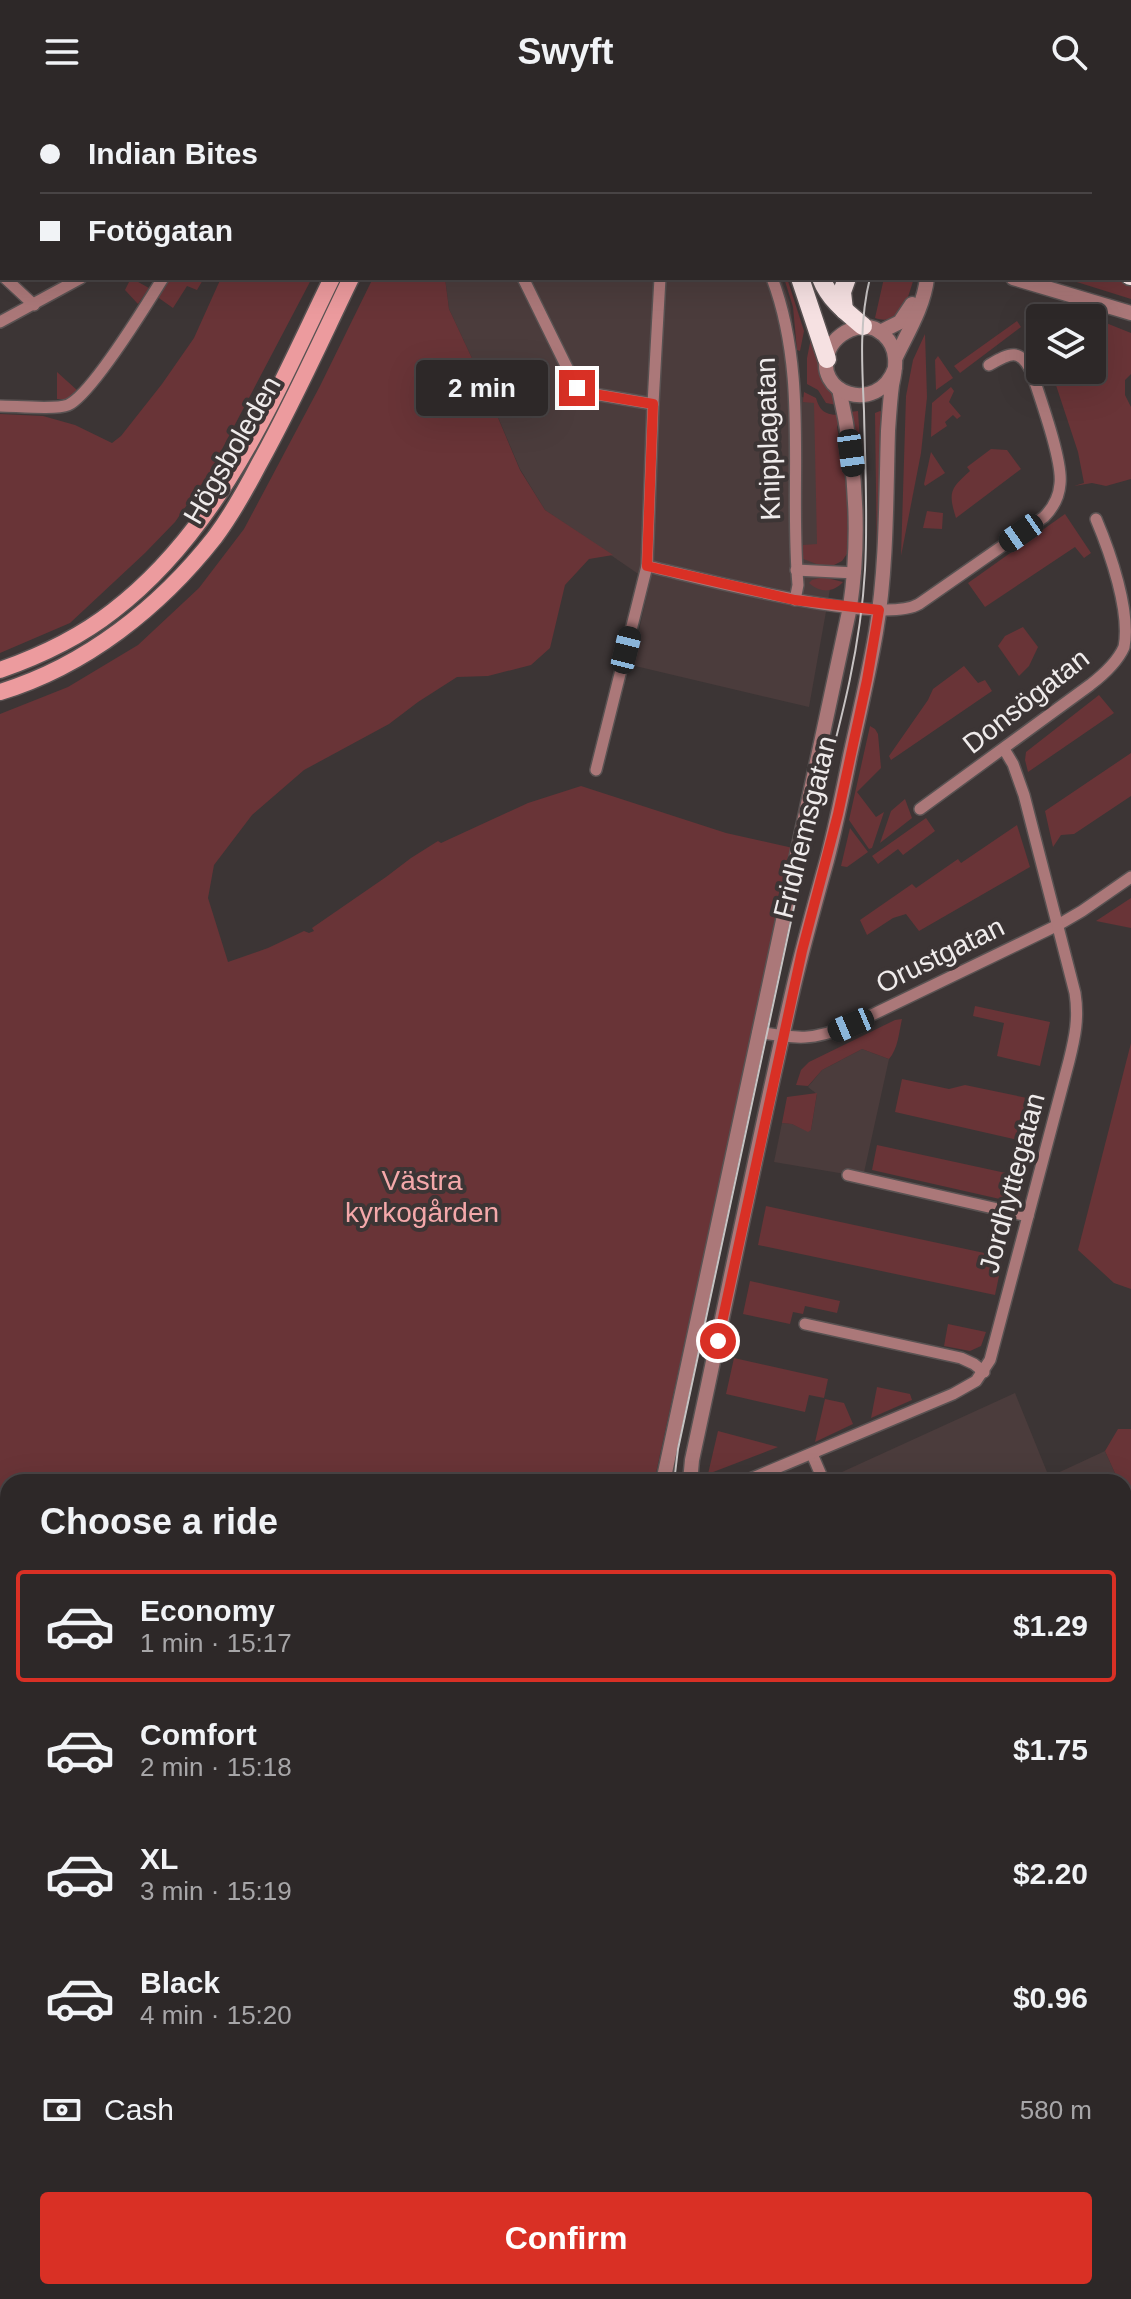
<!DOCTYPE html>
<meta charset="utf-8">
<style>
:root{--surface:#2d2828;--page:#393434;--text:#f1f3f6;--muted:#a7a6a8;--line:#484445;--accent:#d93025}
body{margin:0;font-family:Helvetica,sans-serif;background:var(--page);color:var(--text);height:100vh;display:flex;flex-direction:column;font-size:30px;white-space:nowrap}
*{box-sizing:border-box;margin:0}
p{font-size:26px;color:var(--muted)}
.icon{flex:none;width:44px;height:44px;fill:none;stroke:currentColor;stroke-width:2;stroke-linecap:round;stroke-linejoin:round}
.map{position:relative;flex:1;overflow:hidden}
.side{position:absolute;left:0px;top:1370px;width:1132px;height:826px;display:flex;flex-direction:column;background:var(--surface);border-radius:24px 24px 0 0;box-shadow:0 8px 32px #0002,0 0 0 2px var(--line)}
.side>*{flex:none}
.top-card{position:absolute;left:0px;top:0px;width:1132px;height:176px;box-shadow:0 8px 32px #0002,0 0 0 2px var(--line);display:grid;align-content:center;height:176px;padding:0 40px;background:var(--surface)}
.fabs{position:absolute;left:1026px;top:200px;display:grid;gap:16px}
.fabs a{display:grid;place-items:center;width:80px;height:80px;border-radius:8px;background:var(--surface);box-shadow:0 8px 32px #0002,0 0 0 2px var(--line);font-size:40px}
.end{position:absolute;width:36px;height:36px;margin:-18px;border:10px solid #d93025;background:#fff;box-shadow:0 0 0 4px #fff}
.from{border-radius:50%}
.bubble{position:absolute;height:56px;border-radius:8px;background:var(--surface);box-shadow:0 8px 32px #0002,0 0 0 2px var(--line);font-size:26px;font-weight:700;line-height:56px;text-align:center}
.car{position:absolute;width:24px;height:48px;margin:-24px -12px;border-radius:10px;box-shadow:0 0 6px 2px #0007;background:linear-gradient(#222 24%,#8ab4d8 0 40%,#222 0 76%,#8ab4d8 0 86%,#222 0)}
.top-card b{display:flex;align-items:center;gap:28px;height:76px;font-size:30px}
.top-card b+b{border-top:2px solid var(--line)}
.top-card i{width:20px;height:20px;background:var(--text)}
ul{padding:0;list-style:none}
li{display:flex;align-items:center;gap:24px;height:112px;margin:0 16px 12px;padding:0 24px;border:4px solid transparent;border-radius:8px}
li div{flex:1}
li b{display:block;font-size:30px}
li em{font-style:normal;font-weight:700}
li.on{border-color:var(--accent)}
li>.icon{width:72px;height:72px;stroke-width:1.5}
h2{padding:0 40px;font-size:36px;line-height:96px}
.pay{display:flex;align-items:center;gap:20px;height:88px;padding:0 40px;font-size:30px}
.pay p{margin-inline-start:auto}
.action{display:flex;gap:16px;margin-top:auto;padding:16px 40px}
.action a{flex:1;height:92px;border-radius:8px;background:var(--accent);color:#fff;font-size:32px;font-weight:700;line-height:92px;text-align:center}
header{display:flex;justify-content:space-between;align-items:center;height:104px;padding:0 40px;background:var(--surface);font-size:36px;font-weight:700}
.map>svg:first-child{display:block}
</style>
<header><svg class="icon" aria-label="menu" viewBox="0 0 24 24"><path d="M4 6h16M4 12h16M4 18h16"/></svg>Swyft<svg class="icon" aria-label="search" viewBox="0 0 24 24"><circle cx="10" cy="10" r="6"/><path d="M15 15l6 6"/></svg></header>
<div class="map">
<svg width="1131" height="2195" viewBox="0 0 1131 2195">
<rect width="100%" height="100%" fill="#3c3535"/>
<g fill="#4b3c3c">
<path d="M484 0H707L708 2H483Z"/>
<path d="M445 174H781L790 199 802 293 816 295 830 454V485L809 603 631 561 650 478 545 406 520 365 483 278 449 205Z"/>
<path d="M862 945 889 955 863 1073 774 1058 782 1019 792 1020 807 1027 811 1026 817 990 808 983 822 966Z"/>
<path d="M1015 1289 1049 1373 1105 1347 1119 1378H846L842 1368Z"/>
<path d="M1124 1389 1131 1405V1556L1124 1560Z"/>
<path d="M525 2188H720L724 2195H549L548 2193 527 2192Z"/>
</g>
<g fill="#693437">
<path d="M131 174 149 184 138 200 125 186Z"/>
<path d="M168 174H204L197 186 187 182 173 204 156 192Z"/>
<path d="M221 174H312L210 368 175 418 145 449 70 519 0 549V310L43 312 75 321 112 339 121 332 162 280 194 234Z"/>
<path d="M373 174H445L449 205 483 278 520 366 545 406 613 451 589 455 565 481 550 544 531 561 488 572 457 573 418 598 389 620 304 666 252 711 214 761 208 794 228 858 268 844 304 827 309 829 314 827 312 824 386 773 411 754 438 737 441 739 528 699 581 682 726 729 793 744 654 1378H8V2188H275L277 2195H0V610L68 583 138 541 199 484 244 425 320 282Z"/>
<path d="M784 174H787L804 227 800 247 797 246 793 203Z"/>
<path d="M884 174H914C908 193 902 223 875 214Z"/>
<path d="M1064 174H1120L1131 180V195Z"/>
<path d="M1071 205 1131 229V270L1125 276V291L1131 303V375L1106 382 1092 379 1074 382 1084 379 1078 348 1051 266H1092V214H1053L1058 210Z"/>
<path d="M1017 217 1021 223 960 269 954 262Z"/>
<path d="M925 230 927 293 921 349 901 452 906 292 913 256Z"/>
<path d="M813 233 824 278 834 293 837 301 826 299 818 286 807 280V254L811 234Z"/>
<path d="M938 252 953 274 936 286 935 256Z"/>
<path d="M57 268 78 287 67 295H57Z"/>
<path d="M951 283 954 287 949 298 961 312 957 315 953 311 945 318 947 322 931 333 932 299Z"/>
<path d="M804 288 816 294C820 308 826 311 841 311L837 323 848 383 851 444 842 457 832 462 819 461 801 454 803 441 817 440 814 299 803 298Z"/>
<path d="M858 307 861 356 859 357 850 308Z"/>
<path d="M880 307 884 308 877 462 875 309Z"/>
<path d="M991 345 1007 346 1021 365 956 414C948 388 950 385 970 367L967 363Z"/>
<path d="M931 348 945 369 925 382 924 380Z"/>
<path d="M927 407 943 409 942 425 923 424Z"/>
<path d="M1065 410 1091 449 1084 454 1075 443 985 503 968 479Z"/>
<path d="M823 473 843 478C833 489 820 489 809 479L812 476Z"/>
<path d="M1023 523 1038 543 1029 562 1019 572 998 542 1005 532Z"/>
<path d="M964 562 978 579 985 576 992 587 891 656 889 652 928 596 933 585Z"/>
<path d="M1099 591 1114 609 1028 668 1025 656 1026 648Z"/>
<path d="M870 622 875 625 878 630 881 664 857 688 876 713 884 708 872 744 869 745 849 716Z"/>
<path d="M1131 649V692L1074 730 1061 731 1053 743 1045 707Z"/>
<path d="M905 695 912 714 880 739 891 707Z"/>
<path d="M926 714 935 727 903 751 898 745 878 760 872 752Z"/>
<path d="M1017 721 1030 763 919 827 906 810 893 814 867 831 860 816 912 780 916 784 958 755 961 759Z"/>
<path d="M850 724 868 748 847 763 841 762Z"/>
<path d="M1131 794V824L1096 817Z"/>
<path d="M975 902 1050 918 1040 962 997 952 1004 919 973 912Z"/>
<path d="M902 915C899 928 898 945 889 955L862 945 822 966 808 982 796 981 801 966 809 958 895 916Z"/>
<path d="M1131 939V1185L1114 1179 1078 1146Z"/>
<path d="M902 975 949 985 965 981 1032 995 1022 1037 895 1008Z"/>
<path d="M817 989 811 1026 808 1028 792 1020 782 1019 787 993Z"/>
<path d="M877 1041 1015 1071 1014 1080 1023 1084 1019 1093 1013 1098 872 1066Z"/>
<path d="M766 1102 1003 1153 995 1191 758 1141Z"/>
<path d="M750 1177 840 1197 837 1209 805 1202 803 1210 793 1208 790 1220 743 1210Z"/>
<path d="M948 1220 986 1228 981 1242 970 1247 944 1242Z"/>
<path d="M734 1254 828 1275 824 1294 809 1291 805 1308 726 1290Z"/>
<path d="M877 1283 910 1290 912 1296 871 1314Z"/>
<path d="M825 1295 844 1299 853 1320 815 1338Z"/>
<path d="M1118 1325H1131V1405L1124 1389V1378H1119L1105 1347Z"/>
<path d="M718 1327 778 1343 708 1370Z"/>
<path d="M1124 1747 1131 1763V1845L1124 1848Z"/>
<path d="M1131 2131V2185L1124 2188V2134Z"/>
<path d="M712 2188H911L893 2195H714Z"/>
</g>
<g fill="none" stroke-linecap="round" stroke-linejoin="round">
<defs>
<g id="minor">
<path d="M185 0 187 2"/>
<path d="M664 0 666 2"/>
<path d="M0 2 2 3"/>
<path d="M332 2 333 0"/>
<path d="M612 2 614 0"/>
<path d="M5 174 34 201"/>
<path d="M523 174 577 284 588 289 653 300"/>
<path d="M772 174C809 272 789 379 798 481L795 496"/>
<path d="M0 218 81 174"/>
<path d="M0 302C15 302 56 306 68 301 91 291 147 200 163 174"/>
<path d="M647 462C697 473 880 523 919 500L1044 413C1053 404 1059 393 1060 380 1063 357 1040 294 1032 269 1020 243 1010 249 989 261"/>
<path d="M796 466 855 469"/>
<path d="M596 666 647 462 653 300 660 174"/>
<path d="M920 705 1090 581C1103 571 1117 559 1124 543 1131 508 1110 448 1096 415"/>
<path d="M758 928C799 935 811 937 851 921L1058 821 1082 807 1131 773"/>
<path d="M848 1071 1028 1112"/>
<path d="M805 1220 961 1254 974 1260 984 1268"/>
<path d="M812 1350 824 1378"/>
<path d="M743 1378 953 1290 976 1277 990 1256 1069 957C1075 933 1079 914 1075 889L1024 691 1013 660 1004 645"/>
<path d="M1124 1591 1131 1588"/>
<path d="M1124 1704 1131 1719"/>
<path d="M1124 1863 1131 1860"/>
<path d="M919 2195 937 2188"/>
</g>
<g id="tertiary">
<path d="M1013 174 1131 209"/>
<path d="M880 228 900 218 912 200"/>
<path d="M896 253C908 228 924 202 927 174"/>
<path d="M663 1378 850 503C861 429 856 358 839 285"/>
<path d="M690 1378 692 1356C726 1199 757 1042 793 885 803 842 815 799 827 756 836 722 843 687 850 652 859 611 869 569 876 528 887 462 886 393 888 327 889 312 890 296 892 281 894 272 896 263 895 254 894 237 878 220 860 223 847 225 834 234 829 246 811 290 878 312 895 264"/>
<path d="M1124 2017 1131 2014"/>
<path d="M1124 2084 1131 2080"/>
<path d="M987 2188 991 2195"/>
<path d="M1018 2188 1020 2195"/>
</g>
<g id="secondary">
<path d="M444 2 445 0"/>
<path d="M0 566C40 552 80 533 113 507 221 424 274 293 332 174"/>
<path d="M0 588C86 562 160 503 215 433 232 410 246 385 259 360 293 299 321 236 351 174"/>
</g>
<g id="trunk">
<path d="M742 0 743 2"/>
<path d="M756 0 758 2"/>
<path d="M827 0 829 2"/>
<path d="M870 0 873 2"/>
<path d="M904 0 907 2"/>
<path d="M954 0 957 2"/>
<path d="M1054 0 1057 2"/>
<path d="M1085 0 1092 2"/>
<path d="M402 2 403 0"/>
<path d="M422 2 423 0"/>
<path d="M1130 13H1131"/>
<path d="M1130 28 1131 29"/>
<path d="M1130 52H1131"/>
<path d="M1130 79H1131"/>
<path d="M1130 101H1131"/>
<path d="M1130 136H1131"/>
<path d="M1130 156 1131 157"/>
<path d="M1130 172H1131"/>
<path d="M800 174 827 255"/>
<path d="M821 174C829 195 846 208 863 222"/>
<path d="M844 206 842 188 847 174"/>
</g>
</defs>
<use href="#minor" stroke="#595252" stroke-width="14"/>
<use href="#tertiary" stroke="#595252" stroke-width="17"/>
<use href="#secondary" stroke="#595252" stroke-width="19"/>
<use href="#trunk" stroke="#595252" stroke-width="21"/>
<use href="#minor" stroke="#ab7879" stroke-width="11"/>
<use href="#tertiary" stroke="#ab7879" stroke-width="14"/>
<use href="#secondary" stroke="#ec9b9e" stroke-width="16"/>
<use href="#trunk" stroke="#f6e1e2" stroke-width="18"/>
<g stroke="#c7c3c3" stroke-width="2">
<path d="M971 2 972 0"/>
<path d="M674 1378 678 1345 800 775C824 670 859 574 865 466 868 413 865 360 864 307 862 263 859 217 870 174"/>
<path d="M1124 2047 1131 2044"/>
<path d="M1000 2188 1003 2195"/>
</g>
<defs>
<path id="trunk-bridge" d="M999 0 1003 2"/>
</defs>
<use href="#trunk-bridge" stroke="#595252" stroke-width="21" stroke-linecap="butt"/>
<use href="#trunk-bridge" stroke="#f6e1e2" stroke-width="18"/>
</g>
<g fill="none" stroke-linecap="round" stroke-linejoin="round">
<path stroke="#d93025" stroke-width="10" d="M577 284 588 289 653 300 647 462 795 496 879 506 867 576 838 710 802 847 718 1237"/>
</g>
<g text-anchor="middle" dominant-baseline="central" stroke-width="8" stroke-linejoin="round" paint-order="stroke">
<g font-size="28" fill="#efebeb" stroke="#3c3535">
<text transform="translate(768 335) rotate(-92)">Knipplagatan</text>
<text transform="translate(232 346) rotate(-60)">Högsboleden</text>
<text transform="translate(1026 597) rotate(-38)">Donsögatan</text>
<text transform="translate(805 723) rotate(-76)">Fridhemsgatan</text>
<text transform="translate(940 851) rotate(-26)">Orustgatan</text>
<text transform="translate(1012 1079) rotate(-75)">Jordhyttegatan</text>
</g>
<g font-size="28" fill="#f4a8aa" stroke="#3c3535">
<text x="422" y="1076">Västra<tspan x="422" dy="32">kyrkogården</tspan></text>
</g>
</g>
</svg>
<div class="fabs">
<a><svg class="icon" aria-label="layers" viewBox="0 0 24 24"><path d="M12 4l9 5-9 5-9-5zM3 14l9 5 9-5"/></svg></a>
</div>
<i class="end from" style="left:718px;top:1237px"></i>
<i class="end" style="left:577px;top:284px"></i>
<div class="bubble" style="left:416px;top:256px;width:132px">2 min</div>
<i class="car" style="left:851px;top:349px;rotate:172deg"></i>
<i class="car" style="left:1021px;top:429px;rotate:235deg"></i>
<i class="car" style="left:626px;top:546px;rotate:14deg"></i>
<i class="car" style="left:851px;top:921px;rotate:247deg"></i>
<div class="top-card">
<b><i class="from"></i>Indian Bites</b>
<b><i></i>Fotögatan</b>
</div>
<section class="side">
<h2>Choose a ride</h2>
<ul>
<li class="on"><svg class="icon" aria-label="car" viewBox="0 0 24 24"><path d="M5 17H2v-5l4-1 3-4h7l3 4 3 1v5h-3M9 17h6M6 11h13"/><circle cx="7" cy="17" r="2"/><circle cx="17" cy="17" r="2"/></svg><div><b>Economy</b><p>1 min · 15:17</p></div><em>$1.29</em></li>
<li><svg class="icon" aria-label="car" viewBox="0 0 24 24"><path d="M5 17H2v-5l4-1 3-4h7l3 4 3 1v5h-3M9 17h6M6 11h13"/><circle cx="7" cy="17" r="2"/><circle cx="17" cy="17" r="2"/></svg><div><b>Comfort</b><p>2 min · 15:18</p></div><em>$1.75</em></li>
<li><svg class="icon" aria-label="car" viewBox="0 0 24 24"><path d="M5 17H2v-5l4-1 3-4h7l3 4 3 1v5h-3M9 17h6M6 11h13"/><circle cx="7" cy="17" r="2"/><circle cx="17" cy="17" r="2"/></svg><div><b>XL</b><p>3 min · 15:19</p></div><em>$2.20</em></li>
<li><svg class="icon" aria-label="car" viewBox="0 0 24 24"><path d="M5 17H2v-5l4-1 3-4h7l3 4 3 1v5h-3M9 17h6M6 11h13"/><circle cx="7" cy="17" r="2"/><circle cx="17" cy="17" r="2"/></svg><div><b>Black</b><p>4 min · 15:20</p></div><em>$0.96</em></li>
</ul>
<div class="pay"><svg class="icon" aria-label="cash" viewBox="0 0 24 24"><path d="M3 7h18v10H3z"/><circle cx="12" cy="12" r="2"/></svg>Cash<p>580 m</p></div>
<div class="action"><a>Confirm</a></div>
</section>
</div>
